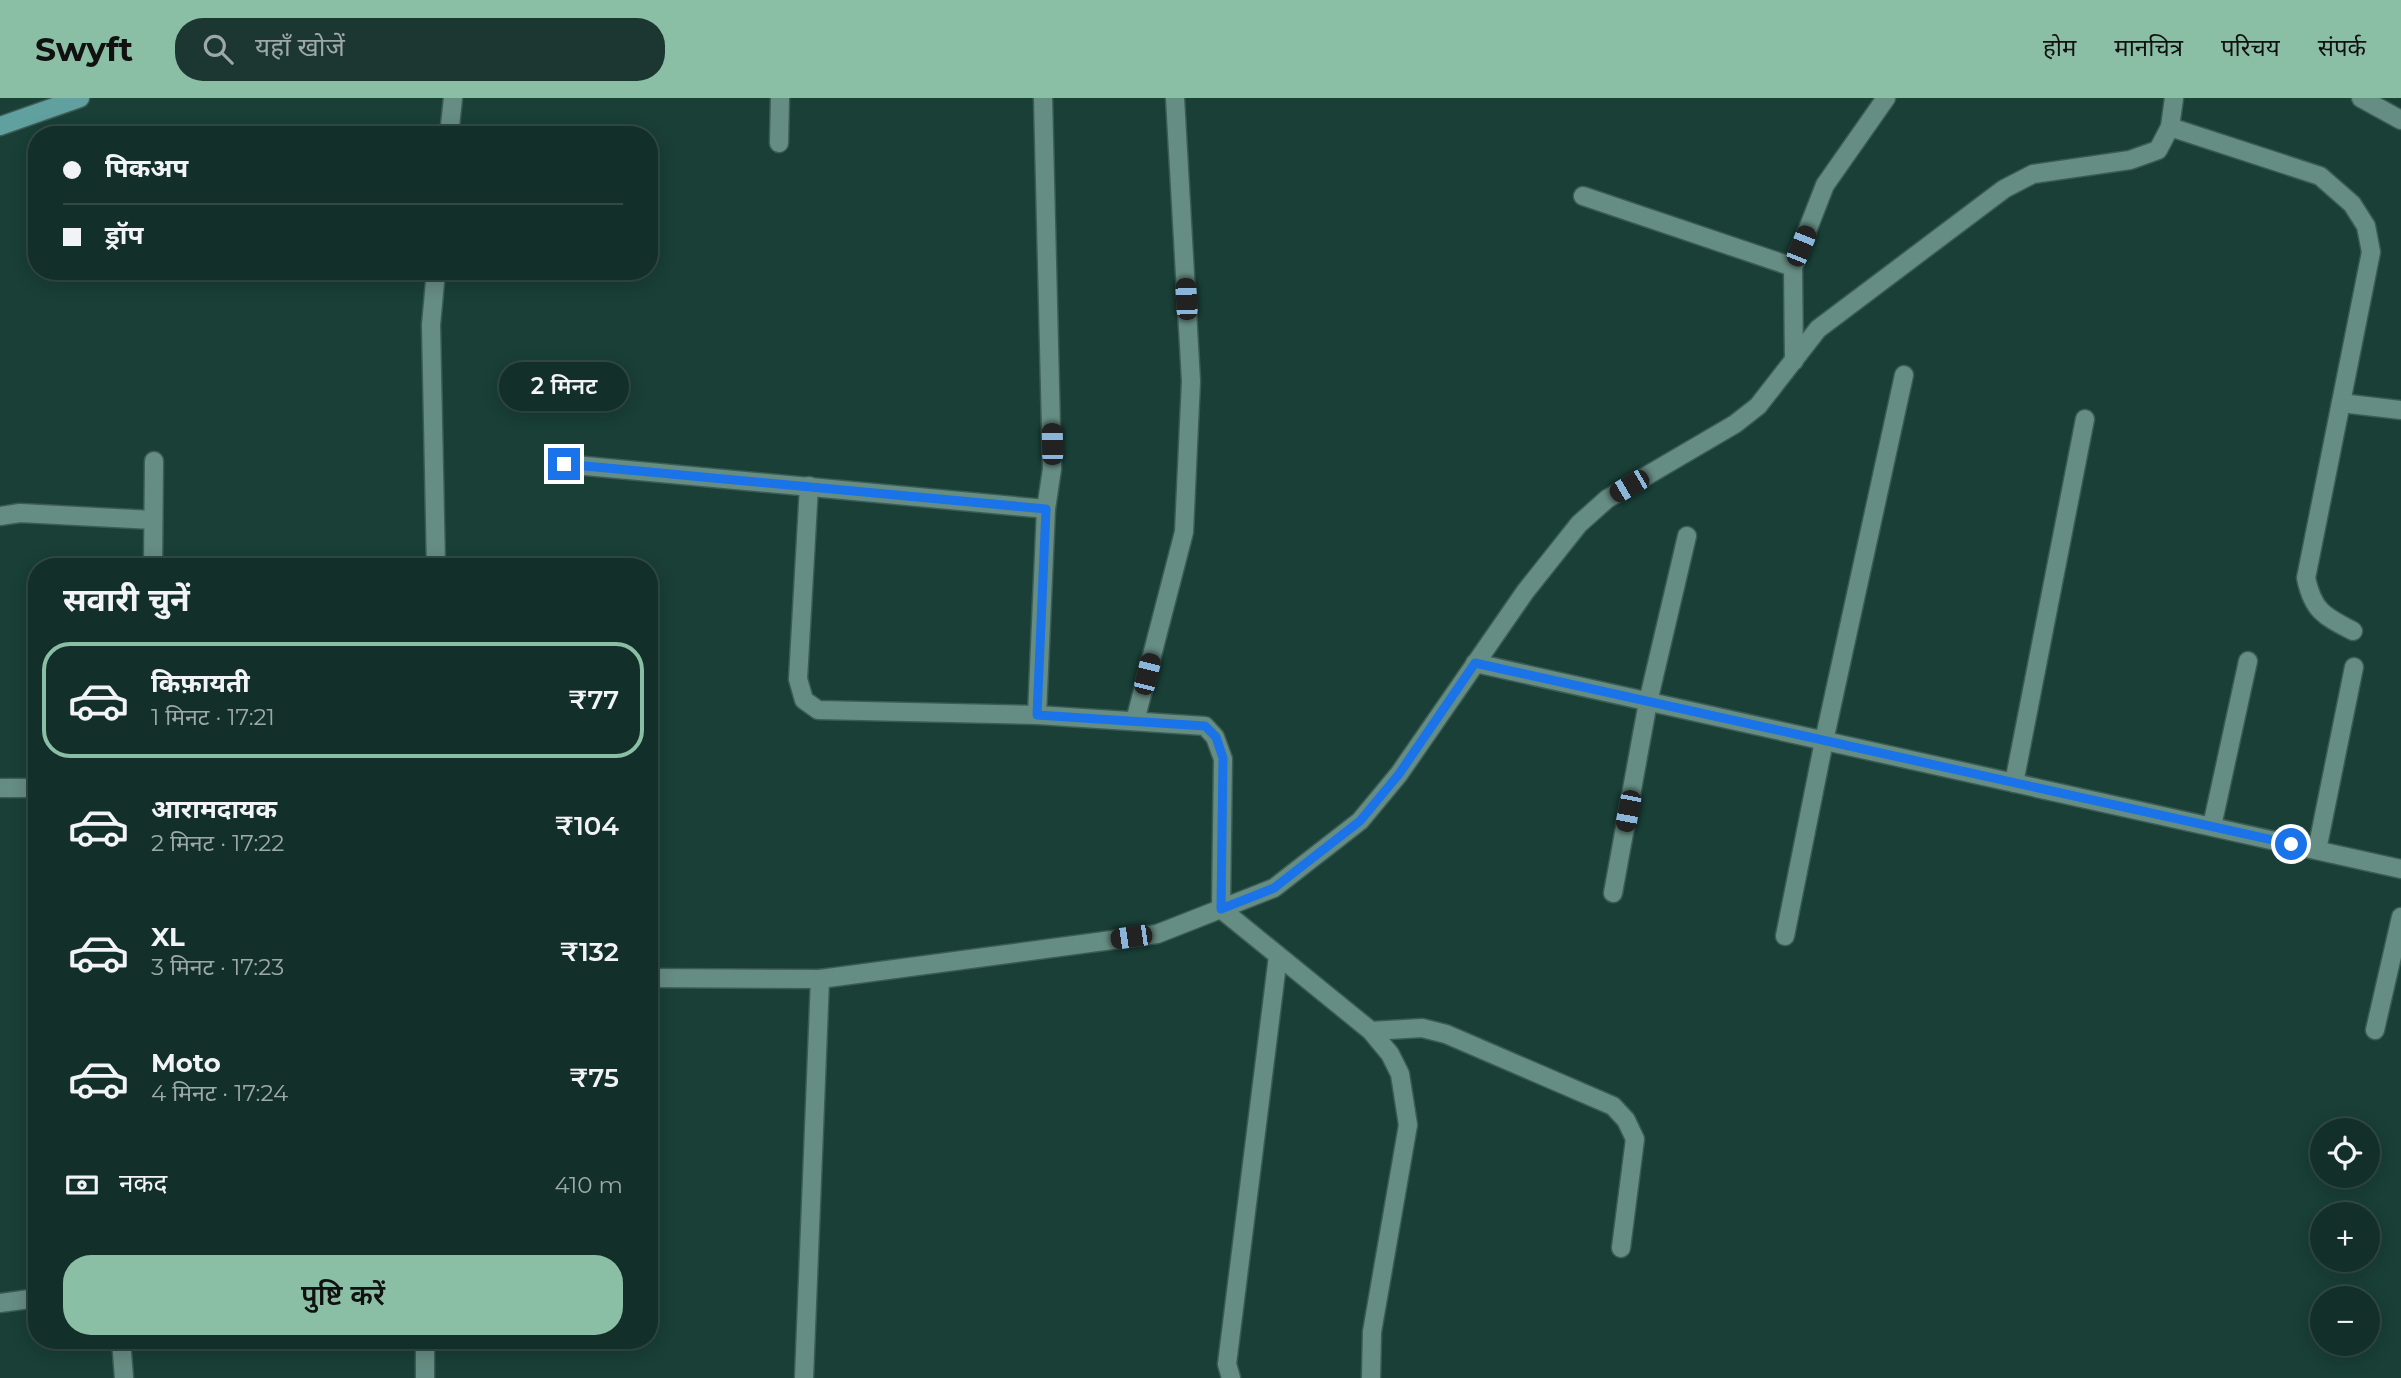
<!DOCTYPE html>
<html lang="hi">
<meta charset="utf-8">
<style>
:root{--surface:#132f29;--page:#1c3731;--text:#f1f3f6;--muted:#9da9a8;--line:#324a46;--accent:#8abfa5}
body{margin:0;font-family:Montserrat,"Noto Sans Devanagari",sans-serif;background:var(--page);color:var(--text);height:100vh;display:flex;flex-direction:column;font-size:26px;white-space:nowrap}
*{box-sizing:border-box;margin:0}
p{font-size:23px;color:var(--muted)}
.icon{flex:none;width:38px;height:38px;fill:none;stroke:currentColor;stroke-width:2;stroke-linecap:round;stroke-linejoin:round}
.map{position:relative;flex:1;overflow:hidden}
.panel{position:absolute;left:28px;top:460px;width:630px;height:791px;display:flex;flex-direction:column;background:var(--surface);border-radius:28px;box-shadow:0 4px 18px #0003,0 0 0 2px var(--line)}
.panel>*{flex:none}
.guide{position:absolute;left:28px;top:28px;width:630px;height:154px;border-radius:28px;box-shadow:0 4px 18px #0003,0 0 0 2px var(--line);display:grid;align-content:center;height:154px;padding:0 35px;background:var(--surface)}
.tools{position:absolute;left:2310px;top:1020px;display:grid;gap:14px}
.tools a{display:grid;place-items:center;width:70px;height:70px;border-radius:50%;background:var(--surface);box-shadow:0 4px 18px #0003,0 0 0 2px var(--line);font-size:35px}
.end{position:absolute;width:32px;height:32px;margin:-16px;border:9px solid #1a73e8;background:#fff;box-shadow:0 0 0 4px #fff}
.from{border-radius:50%}
.bubble{position:absolute;height:49px;border-radius:24px;background:var(--surface);box-shadow:0 4px 18px #0003,0 0 0 2px var(--line);font-size:23px;font-weight:600;line-height:49px;text-align:center}
.car{position:absolute;width:21px;height:42px;margin:-21px -10px;border-radius:9px;box-shadow:0 0 5px 2px #0007;background:linear-gradient(#222 24%,#8ab4d8 0 40%,#222 0 76%,#8ab4d8 0 86%,#222 0)}
.guide b{display:flex;align-items:center;gap:24px;height:66px;font-size:26px}
.guide b+b{border-top:2px solid var(--line)}
.guide i{width:18px;height:18px;background:var(--text)}
ul{padding:0;list-style:none}
li{display:flex;align-items:center;gap:21px;height:116px;margin:0 14px 10px;padding:0 21px;border:4px solid transparent;border-radius:28px}
li div{flex:1}
li b{display:block;font-size:26px}
li em{font-style:normal;font-weight:600}
li.selected{border-color:var(--accent)}
li>.icon{width:63px;height:63px;stroke-width:1.5}
h2{padding:0 35px;font-size:32px;line-height:84px}
.pay{display:flex;align-items:center;gap:18px;height:77px;padding:0 35px;font-size:26px}
.pay p{margin-inline-start:auto}
.primary-button{display:flex;gap:14px;margin-top:auto;padding:14px 35px}
.primary-button a{flex:1;height:80px;border-radius:28px;background:var(--accent);color:#111;font-size:28px;font-weight:600;line-height:80px;text-align:center}
header{display:flex;align-items:center;gap:42px;box-sizing:border-box;height:98px;padding:0 35px;background:var(--accent);color:#111}
header strong{font-size:33px}
nav{display:flex;gap:38px;margin-inline-start:auto;font-size:24px}
.search{width:490px;height:63px;background:var(--page);display:flex;align-items:center;gap:18px;box-sizing:border-box;padding:0 24px;border-radius:28px;color:var(--muted);font-size:26px}
.map>svg:first-child{display:block}
</style>
<header>
<strong>Swyft</strong>
<div class="search"><svg class="icon" aria-label="search" viewBox="0 0 24 24"><circle cx="10" cy="10" r="6"/><path d="M15 15l6 6"/></svg>यहाँ खोजें</div>
<nav><a>होम</a><a>मानचित्र</a><a>परिचय</a><a>संपर्क</a></nav>
</header>
<div class="map">
<svg width="2401" height="1280" viewBox="0 0 2401 1280">
<rect width="100%" height="100%" fill="#193f37"/>
<g fill="none" stroke-linecap="round" stroke-linejoin="round">
<defs>
<g id="service">
<path d="M779 45 780 0"/>
<path d="M1475 565 2401 771"/>
<path d="M2014 685 2085 321"/>
<path d="M2212 728 2248 563"/>
<path d="M2317 752 2354 569"/>
<path d="M1613 795 1648 604 1687 438"/>
<path d="M1785 838 1824 643 1904 277"/>
<path d="M2375 932 2401 819"/>
<path d="M1371 933 1422 930 1446 936 1613 1008 1626 1022 1635 1041 1621 1150"/>
</g>
<g id="minor">
<path d="M2361 0 2401 22"/>
<path d="M2170 29 2320 78 2352 106 2366 128 2371 154 2306 480C2313 513 2324 518 2353 533"/>
<path d="M449 37 453 0"/>
<path d="M1583 98 1793 169"/>
<path d="M1794 263 1793 169 1825 87 1886 0"/>
<path d="M2341 305 2401 312"/>
<path d="M564 366 1046 411 1052 371 1043 0"/>
<path d="M809 388 798 581 804 602 818 612 1037 617 1205 628 1215 639 1223 661 1221 811 1371 933 1390 956 1400 976 1408 1027 1372 1234 1371 1280"/>
<path d="M0 418 20 415 153 422"/>
<path d="M153 469 154 363"/>
<path d="M436 469 431 227 436 173"/>
<path d="M1037 617 1046 411"/>
<path d="M1135 623 1184 434 1191 283 1175 0"/>
<path d="M0 690H37"/>
<path d="M649 880 820 881 804 1280"/>
<path d="M820 881 1157 836 1274 790 1360 723 1399 676 1525 494 1579 426 1607 401 1735 326 1758 308 1818 231 2004 91 2033 76 2130 62 2158 52 2170 29 2174 0"/>
<path d="M0 1205 37 1200"/>
<path d="M121 1242 124 1280"/>
<path d="M425 1280V1242"/>
<path d="M1231 1280 1227 1266 1278 858"/>
</g>
<path id="secondary" d="M0 28 80 0"/>
</defs>
<use href="#service" stroke="#3b5c55" stroke-width="21"/>
<use href="#minor" stroke="#3b5c55" stroke-width="21"/>
<use href="#secondary" stroke="#3b5c55" stroke-width="21"/>
<use href="#service" stroke="#668d83" stroke-width="18"/>
<use href="#minor" stroke="#668d83" stroke-width="18"/>
<use href="#secondary" stroke="#60a09e" stroke-width="18"/>
</g>
<g fill="none" stroke-linecap="round" stroke-linejoin="round">
<path stroke="#1a73e8" stroke-width="9" d="M564 366 1046 411 1037 617 1205 628 1216 639 1223 660 1221 811 1274 790 1360 723 1399 676 1475 565 2291 746"/>
</g>
</svg>
<div class="tools">
<a><svg class="icon" aria-label="locate" viewBox="0 0 24 24"><circle cx="12" cy="12" r="6"/><path d="M12 2v4M12 18v4M2 12h4M18 12h4"/></svg></a>
<a>+</a>
<a>−</a>
</div>
<i class="end from" style="left:2291px;top:746px"></i>
<i class="end" style="left:564px;top:366px"></i>
<div class="bubble" style="left:499px;top:264px;width:130px">2 मिनट</div>
<i class="car" style="left:1801px;top:148px;rotate:22deg"></i>
<i class="car" style="left:1186px;top:201px;rotate:357deg"></i>
<i class="car" style="left:1052px;top:346px;rotate:359deg"></i>
<i class="car" style="left:1629px;top:388px;rotate:240deg"></i>
<i class="car" style="left:1147px;top:576px;rotate:14deg"></i>
<i class="car" style="left:1628px;top:713px;rotate:191deg"></i>
<i class="car" style="left:1131px;top:839px;rotate:262deg"></i>
<div class="guide">
<b><i class="from"></i>पिकअप</b>
<b><i></i>ड्रॉप</b>
</div>
<section class="panel">
<h2>सवारी चुनें</h2>
<ul>
<li class="selected"><svg class="icon" aria-label="car" viewBox="0 0 24 24"><path d="M5 17H2v-5l4-1 3-4h7l3 4 3 1v5h-3M9 17h6M6 11h13"/><circle cx="7" cy="17" r="2"/><circle cx="17" cy="17" r="2"/></svg><div><b>किफ़ायती</b><p>1 मिनट · 17:21</p></div><em>₹77</em></li>
<li><svg class="icon" aria-label="car" viewBox="0 0 24 24"><path d="M5 17H2v-5l4-1 3-4h7l3 4 3 1v5h-3M9 17h6M6 11h13"/><circle cx="7" cy="17" r="2"/><circle cx="17" cy="17" r="2"/></svg><div><b>आरामदायक</b><p>2 मिनट · 17:22</p></div><em>₹104</em></li>
<li><svg class="icon" aria-label="car" viewBox="0 0 24 24"><path d="M5 17H2v-5l4-1 3-4h7l3 4 3 1v5h-3M9 17h6M6 11h13"/><circle cx="7" cy="17" r="2"/><circle cx="17" cy="17" r="2"/></svg><div><b>XL</b><p>3 मिनट · 17:23</p></div><em>₹132</em></li>
<li><svg class="icon" aria-label="car" viewBox="0 0 24 24"><path d="M5 17H2v-5l4-1 3-4h7l3 4 3 1v5h-3M9 17h6M6 11h13"/><circle cx="7" cy="17" r="2"/><circle cx="17" cy="17" r="2"/></svg><div><b>Moto</b><p>4 मिनट · 17:24</p></div><em>₹75</em></li>
</ul>
<div class="pay"><svg class="icon" aria-label="cash" viewBox="0 0 24 24"><path d="M3 7h18v10H3z"/><circle cx="12" cy="12" r="2"/></svg>नकद<p>410 m</p></div>
<div class="primary-button"><a>पुष्टि करें</a></div>
</section>
</div>
